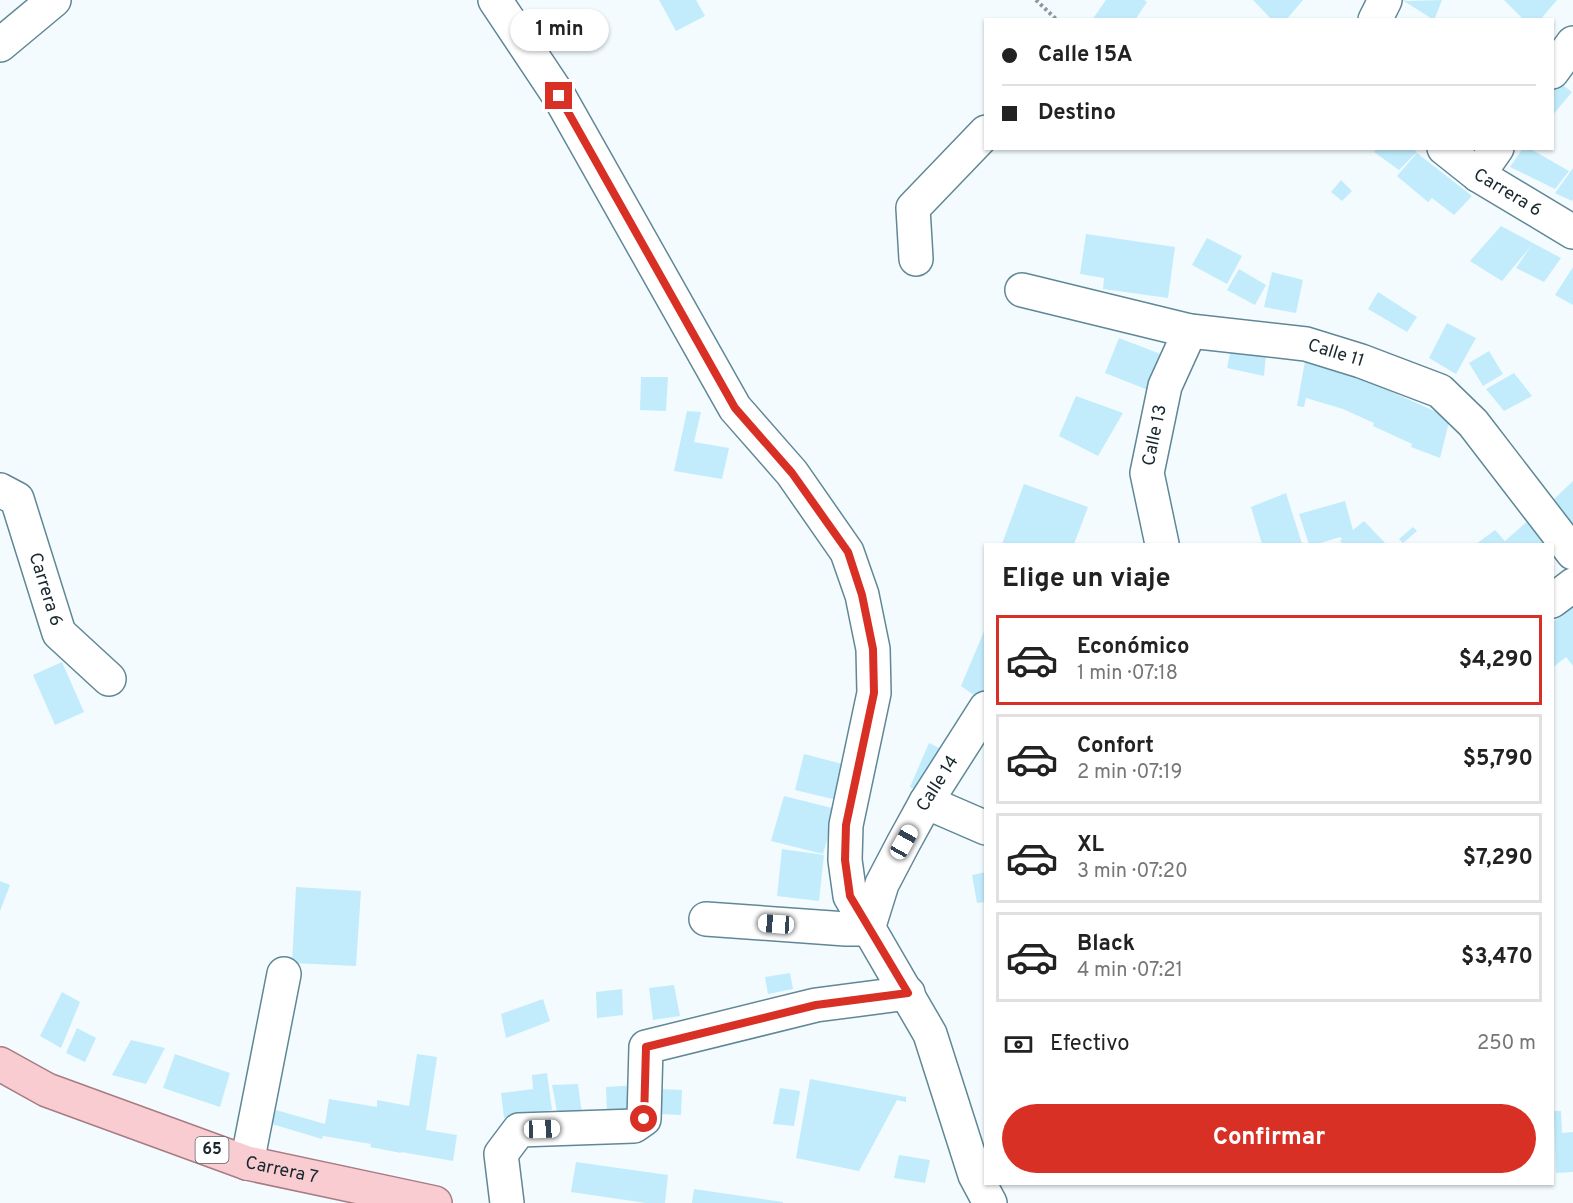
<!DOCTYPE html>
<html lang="es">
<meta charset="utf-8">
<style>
:root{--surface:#fff;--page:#f2f2f2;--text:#222;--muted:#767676;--line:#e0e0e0;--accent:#d93025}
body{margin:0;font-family:Overpass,sans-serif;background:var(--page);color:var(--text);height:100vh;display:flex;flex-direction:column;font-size:22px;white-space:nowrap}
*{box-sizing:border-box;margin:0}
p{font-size:20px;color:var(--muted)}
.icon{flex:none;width:33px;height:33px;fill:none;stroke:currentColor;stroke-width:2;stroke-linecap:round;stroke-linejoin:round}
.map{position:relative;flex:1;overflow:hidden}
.sheet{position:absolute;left:984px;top:543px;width:570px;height:642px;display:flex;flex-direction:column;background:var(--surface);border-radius:0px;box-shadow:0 2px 4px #0004}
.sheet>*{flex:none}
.top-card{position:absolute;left:984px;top:18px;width:570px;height:132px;border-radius:0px;box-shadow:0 2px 4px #0004;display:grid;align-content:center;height:132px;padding:0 18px;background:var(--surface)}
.end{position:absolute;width:27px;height:27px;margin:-14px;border:8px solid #d93025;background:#fff;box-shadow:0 0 0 3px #fff}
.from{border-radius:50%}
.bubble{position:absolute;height:42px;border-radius:21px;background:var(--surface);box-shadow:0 2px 4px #0004;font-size:20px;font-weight:700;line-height:42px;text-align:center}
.car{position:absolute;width:18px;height:36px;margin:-18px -9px;border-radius:8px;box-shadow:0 0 4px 2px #0007;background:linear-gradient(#fff 24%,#345 0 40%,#fff 0 76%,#345 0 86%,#fff 0)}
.top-card b{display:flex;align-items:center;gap:21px;height:57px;font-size:22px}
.top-card b+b{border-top:2px solid var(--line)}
.top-card i{width:15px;height:15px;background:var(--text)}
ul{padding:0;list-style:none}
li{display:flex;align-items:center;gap:18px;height:90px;margin:0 12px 9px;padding:0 6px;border:3px solid var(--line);border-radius:0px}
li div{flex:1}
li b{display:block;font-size:22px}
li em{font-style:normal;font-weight:700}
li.selected{border-color:var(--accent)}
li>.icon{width:54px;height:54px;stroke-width:1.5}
h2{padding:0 18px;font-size:27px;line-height:72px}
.pay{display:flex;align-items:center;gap:15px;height:66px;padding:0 18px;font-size:22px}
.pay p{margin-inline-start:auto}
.action{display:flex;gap:12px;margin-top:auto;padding:12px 18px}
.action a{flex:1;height:69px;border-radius:36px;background:var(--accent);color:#fff;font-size:24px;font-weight:700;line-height:69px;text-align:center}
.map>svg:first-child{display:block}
</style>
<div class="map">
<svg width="1573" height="1203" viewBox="0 0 1573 1203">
<rect width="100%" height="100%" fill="#f3fbfe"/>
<g fill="#c2ecfc">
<path d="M659 0H696L705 16 676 31Z"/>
<path d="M1106 0H1144L1147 2 1135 20H1092Z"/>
<path d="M1253 0H1303L1286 20H1272Z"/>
<path d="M1402 0 1408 1 1442 0 1434 20Z"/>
<path d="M1504 0H1557L1540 20H1524Z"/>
<path d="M1552 77 1572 92 1552 116Z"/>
<path d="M1377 148H1412L1417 152 1399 170 1374 152Z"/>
<path d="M1523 148H1529L1569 171 1555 189 1510 167Z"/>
<path d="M1417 153 1472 196 1454 215 1432 198 1428 202 1397 176Z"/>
<path d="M1573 168V199L1572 201 1555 193Z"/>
<path d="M1341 180 1352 191 1342 201 1331 192Z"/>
<path d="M1501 226 1561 258 1544 282 1516 268 1531 246 1502 281 1470 261Z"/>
<path d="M1086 234 1175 247 1168 298 1103 289 1104 278 1080 274Z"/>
<path d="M1207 238 1242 256 1227 284 1192 265Z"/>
<path d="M1573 267V305L1555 295Z"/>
<path d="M1239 269 1266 285 1255 305 1227 290Z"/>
<path d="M1272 272 1303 280 1296 313 1264 307Z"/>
<path d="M1378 292 1417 317 1407 332 1368 309Z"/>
<path d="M1447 323 1476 338 1456 374 1429 358Z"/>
<path d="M1119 338 1163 355 1148 390 1105 373Z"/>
<path d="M1231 348 1266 355 1264 376 1227 368Z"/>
<path d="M1489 351 1503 374 1483 386 1469 363Z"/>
<path d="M1305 361 1314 362 1354 375 1450 418 1440 458 1411 447 1412 444 1373 426 1374 423 1343 409 1306 398 1304 407 1297 406Z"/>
<path d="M1514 373 1532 396 1504 411 1486 389Z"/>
<path d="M641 377H668L666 411 640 410Z"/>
<path d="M1076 396 1123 413 1098 456 1059 436Z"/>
<path d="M687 411 701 412 694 442 729 448 722 479 674 471Z"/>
<path d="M1573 481V526L1549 504Z"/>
<path d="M1024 484 1088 507 1074 544H1002Z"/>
<path d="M1286 493 1302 544H1262L1251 507Z"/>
<path d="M1345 501 1353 530 1364 521 1386 544H1343L1340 541 1342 539 1340 537 1317 544H1309L1299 514Z"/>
<path d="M1530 519 1552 544H1476L1495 530 1505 541Z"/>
<path d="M1413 527 1417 531 1403 543 1399 539Z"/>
<path d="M1573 606V666L1566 657 1552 668V623Z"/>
<path d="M985 629 986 697 982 701 961 686Z"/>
<path d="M62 662 84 712 55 725 33 675Z"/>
<path d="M929 743 951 754 926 796 910 787Z"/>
<path d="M804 754 850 766 841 801 795 790Z"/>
<path d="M784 796 836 809 823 854 771 841Z"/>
<path d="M782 849 824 855 819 901 777 896Z"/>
<path d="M986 872V902L977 903 972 875Z"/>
<path d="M0 881 10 885 0 911Z"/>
<path d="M296 887 361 891 356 966 292 963Z"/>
<path d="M790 973 793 989 768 994 765 977Z"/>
<path d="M674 985 680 1016 653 1020 649 988Z"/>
<path d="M622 989 623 1015 597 1018 596 992Z"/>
<path d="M62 992 80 1002 61 1048 40 1036Z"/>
<path d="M543 999 550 1021 506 1038 501 1014Z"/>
<path d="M77 1028 96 1038 85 1062 66 1053Z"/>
<path d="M131 1040 165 1048 146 1084 112 1075Z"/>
<path d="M175 1054 230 1073 220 1107 163 1088Z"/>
<path d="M417 1054 437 1057 426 1130 457 1135 453 1161 401 1152V1153L370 1147 371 1144 323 1136 322 1139 272 1124 276 1110 325 1124 329 1099 377 1107V1100L409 1106Z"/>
<path d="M547 1073 552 1110 537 1112V1114L504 1118 501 1093 533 1089 532 1075Z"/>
<path d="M810 1079 906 1097V1102L897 1100 859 1171 796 1158Z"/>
<path d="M578 1084 582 1114 558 1117 552 1085Z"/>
<path d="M637 1085V1111L607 1113 606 1087Z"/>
<path d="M780 1088 800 1091 794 1126 773 1124Z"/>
<path d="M661 1089 682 1090 681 1115 660 1114Z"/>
<path d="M1554 1111H1561L1562 1133 1573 1132V1172L1556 1173Z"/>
<path d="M899 1155 930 1160 925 1183 894 1178Z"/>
<path d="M576 1162 668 1175 665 1203H646L571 1192Z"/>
<path d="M694 1189 783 1202V1203H692Z"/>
</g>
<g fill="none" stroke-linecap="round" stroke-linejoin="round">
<defs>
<g id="minor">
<path d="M495 0 559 96 735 408 792 473 847 552 862 595 873 649 874 693 846 825 845 860 850 896 930 1034 975 1175 990 1203"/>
<path d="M1375 20 1385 0"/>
<path d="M0 45 54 0"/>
<path d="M1552 72 1573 43"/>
<path id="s1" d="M1444 148 1478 175 1573 232"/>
<path d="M1478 175 1497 148"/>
<path d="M916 259 913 208 986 132"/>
<path id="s2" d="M1022 290 1190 331 1306 344 1361 361 1440 391 1473 423 1573 553"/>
<path id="s3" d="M0 490 17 499 59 633 109 679"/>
<path id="s4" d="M1162 544 1147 473 1165 386 1190 331"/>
<path d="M1552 601 1573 585"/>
<path d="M926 802 986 828"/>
<path d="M706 919 846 929H868"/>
<path id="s5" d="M868 929 882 884 904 842 926 802 986 708"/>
<path d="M247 1163 284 974"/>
<path d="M507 1203 501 1154 519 1130 634 1126 644 1119 646 1047 816 1005 908 993"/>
</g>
<g id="major">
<path id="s6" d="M0 1064 47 1090 247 1163 435 1203"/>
</g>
</defs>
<use href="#minor" stroke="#608796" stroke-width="36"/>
<use href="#major" stroke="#a77c82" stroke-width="36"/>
<path stroke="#8c989c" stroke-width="4" stroke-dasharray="3 3" stroke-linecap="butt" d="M1036 0 1057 20"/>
<use href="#minor" stroke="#fff" stroke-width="33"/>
<use href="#major" stroke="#f8ccd0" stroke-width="33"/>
</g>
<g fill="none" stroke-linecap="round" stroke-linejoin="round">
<path stroke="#d93025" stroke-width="8" d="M559 96 735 408 792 473 848 552 862 595 873 649 874 693 846 825 845 860 850 896 908 993 816 1005 646 1047 644 1119"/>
</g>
<g text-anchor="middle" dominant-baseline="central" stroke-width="6" stroke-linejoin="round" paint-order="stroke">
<rect fill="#fff" stroke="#5d686c" stroke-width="1.5" x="195.5" y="1137" width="33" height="26" rx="4.5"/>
<g font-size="16" font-weight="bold" fill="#17272d">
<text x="212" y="1150">65</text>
</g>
<g font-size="18" fill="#17272d" stroke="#fff">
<text stroke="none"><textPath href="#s1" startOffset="78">Carrera 6</textPath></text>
<text stroke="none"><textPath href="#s2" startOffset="321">Calle 11</textPath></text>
<text stroke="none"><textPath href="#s4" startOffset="111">Calle 13</textPath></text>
<text stroke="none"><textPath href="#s3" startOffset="114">Carrera 6</textPath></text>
<text stroke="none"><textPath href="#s5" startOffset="162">Calle 14</textPath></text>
<text stroke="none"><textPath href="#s6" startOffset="302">Carrera 7</textPath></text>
</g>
</g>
</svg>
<i class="end from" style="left:644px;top:1119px"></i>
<i class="end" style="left:559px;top:96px"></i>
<div class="bubble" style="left:510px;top:9px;width:99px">1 min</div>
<i class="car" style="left:904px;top:842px;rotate:29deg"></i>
<i class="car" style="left:776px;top:924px;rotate:274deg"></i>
<i class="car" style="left:542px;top:1129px;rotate:88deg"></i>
<div class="top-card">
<b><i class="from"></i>Calle 15A</b>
<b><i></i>Destino</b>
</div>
<section class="sheet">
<h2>Elige un viaje</h2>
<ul>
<li class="selected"><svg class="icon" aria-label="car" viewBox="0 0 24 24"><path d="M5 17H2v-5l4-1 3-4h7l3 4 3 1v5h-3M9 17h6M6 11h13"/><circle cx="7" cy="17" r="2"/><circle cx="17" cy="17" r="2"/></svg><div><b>Económico</b><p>1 min · 07:18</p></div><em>$4,290</em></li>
<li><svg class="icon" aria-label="car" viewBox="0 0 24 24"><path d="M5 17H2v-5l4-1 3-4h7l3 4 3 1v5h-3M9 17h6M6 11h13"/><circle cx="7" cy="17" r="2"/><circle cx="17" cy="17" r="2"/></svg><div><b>Confort</b><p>2 min · 07:19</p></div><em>$5,790</em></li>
<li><svg class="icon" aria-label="car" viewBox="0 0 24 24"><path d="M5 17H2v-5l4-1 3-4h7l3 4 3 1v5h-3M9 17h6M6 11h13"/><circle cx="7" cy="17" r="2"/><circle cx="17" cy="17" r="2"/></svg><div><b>XL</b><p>3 min · 07:20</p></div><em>$7,290</em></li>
<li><svg class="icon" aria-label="car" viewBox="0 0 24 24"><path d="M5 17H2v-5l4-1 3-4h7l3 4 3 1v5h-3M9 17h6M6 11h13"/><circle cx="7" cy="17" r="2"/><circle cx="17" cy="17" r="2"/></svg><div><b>Black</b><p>4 min · 07:21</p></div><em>$3,470</em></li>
</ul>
<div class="pay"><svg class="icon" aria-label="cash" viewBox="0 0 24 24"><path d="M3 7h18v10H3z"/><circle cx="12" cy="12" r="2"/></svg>Efectivo<p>250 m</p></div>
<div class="action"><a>Confirmar</a></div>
</section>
</div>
